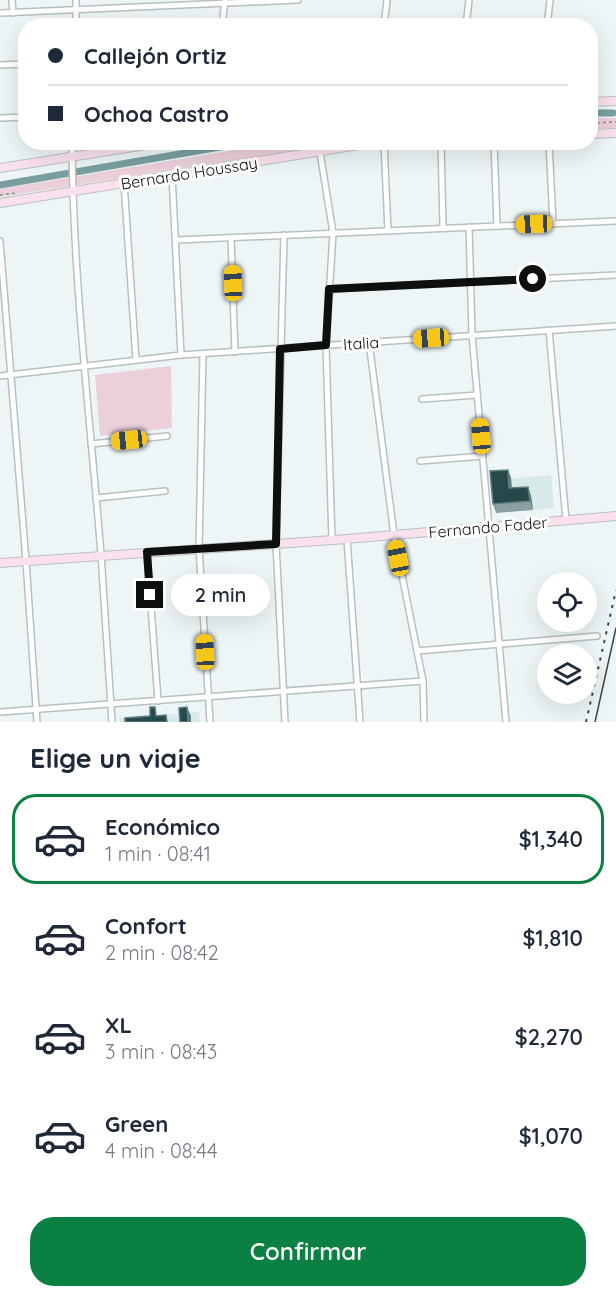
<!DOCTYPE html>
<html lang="es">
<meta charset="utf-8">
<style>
:root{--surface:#fff;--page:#f6f6f7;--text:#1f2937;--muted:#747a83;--line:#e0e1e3;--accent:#0b8043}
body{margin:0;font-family:Quicksand,sans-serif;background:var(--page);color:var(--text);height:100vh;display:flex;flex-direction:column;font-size:22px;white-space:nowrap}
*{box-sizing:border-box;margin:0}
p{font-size:20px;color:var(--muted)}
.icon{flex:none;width:33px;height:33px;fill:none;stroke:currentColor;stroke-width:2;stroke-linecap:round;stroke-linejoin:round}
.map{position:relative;height:722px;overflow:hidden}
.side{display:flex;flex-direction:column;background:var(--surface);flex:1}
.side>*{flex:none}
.hud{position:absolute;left:18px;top:18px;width:580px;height:132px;border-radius:24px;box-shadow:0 6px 24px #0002;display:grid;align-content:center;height:132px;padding:0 30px;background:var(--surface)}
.fabs{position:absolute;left:537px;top:572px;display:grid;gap:12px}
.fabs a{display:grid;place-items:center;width:60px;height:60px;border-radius:50%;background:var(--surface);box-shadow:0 6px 24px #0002;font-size:30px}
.end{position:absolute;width:27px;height:27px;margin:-14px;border:8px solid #0e1010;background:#fff;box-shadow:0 0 0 3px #fff}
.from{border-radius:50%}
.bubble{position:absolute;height:42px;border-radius:21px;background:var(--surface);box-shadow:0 6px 24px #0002;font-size:20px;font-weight:600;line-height:42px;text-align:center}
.car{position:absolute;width:18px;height:36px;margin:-18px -9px;border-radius:8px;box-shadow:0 0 4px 2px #0007;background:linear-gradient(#f5c518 24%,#345 0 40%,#f5c518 0 76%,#345 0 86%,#f5c518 0)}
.hud b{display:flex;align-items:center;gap:21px;height:57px;font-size:22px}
.hud b+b{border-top:2px solid var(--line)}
.hud i{width:15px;height:15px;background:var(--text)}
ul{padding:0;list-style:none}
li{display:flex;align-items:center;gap:18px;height:90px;margin:0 12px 9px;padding:0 18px;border:3px solid transparent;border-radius:24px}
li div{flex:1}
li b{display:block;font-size:22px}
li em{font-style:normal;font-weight:600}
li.selected{border-color:var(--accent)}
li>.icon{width:54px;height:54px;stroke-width:1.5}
h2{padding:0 30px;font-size:27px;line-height:72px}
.button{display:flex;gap:12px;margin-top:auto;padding:12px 30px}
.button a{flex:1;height:69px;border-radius:24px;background:var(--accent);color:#fff;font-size:24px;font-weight:600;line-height:69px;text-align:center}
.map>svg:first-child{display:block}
</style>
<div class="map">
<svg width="616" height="722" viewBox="0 0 616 722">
<rect width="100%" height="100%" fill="#edf5f6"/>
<g fill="#d8e9ea">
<path d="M551 475 554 508 496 513 493 480Z"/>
<path d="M199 712 200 722H120L119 718Z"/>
</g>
<g fill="#ebd0dc">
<rect x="591" y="118" width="25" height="10"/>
<path d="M277 143H343L0 197V189Z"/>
<path d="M171 366 172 428 100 436 95 375Z"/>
</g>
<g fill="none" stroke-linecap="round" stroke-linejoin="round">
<g stroke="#799fa1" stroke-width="7">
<path d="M591 113H613"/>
<path d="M0 185 249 142"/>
</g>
<defs>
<g id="street">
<path d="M12 0 13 13"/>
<path d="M0 13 298 0"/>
<path d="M76 26V0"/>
<path d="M222 26 225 0"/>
<path d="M384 26 387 0"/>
<path d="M466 26 469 0"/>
<path d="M547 26 550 0"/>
<path d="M0 65 26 64"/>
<path d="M0 118 26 117"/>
<path d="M72 142C73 280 90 417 101 554 105 610 108 666 112 722"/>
<path d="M384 142 388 231"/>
<path d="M441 142 443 228"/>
<path d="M494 142 497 226"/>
<path d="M549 142 553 224"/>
<path d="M320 152 333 233 326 346 332 540"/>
<path d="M172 175 181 355"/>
<path d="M124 183 136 360"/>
<path d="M469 227 472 335 506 722"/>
<path d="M284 235 276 544 285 722"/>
<path d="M231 238 235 352"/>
<path d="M177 240 616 221"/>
<path d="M0 241 26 561 37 722"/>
<path d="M329 289 616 275"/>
<path d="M549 330 566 520"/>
<path d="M369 342 394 535 423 681 424 722"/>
<path d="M203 354 199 548 210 722"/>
<path d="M0 376 181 355 616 326"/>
<path d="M422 399 477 395"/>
<path d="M91 444 167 436"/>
<path d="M420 461 483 456"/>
<path d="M96 498 165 491"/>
<path d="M347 539 360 722"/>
<path d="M147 553 158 701"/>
<path d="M417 651 597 636"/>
<path d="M0 712 423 681"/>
</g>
<g id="secondary">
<path d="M591 102 616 101"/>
<path d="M591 134 616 133"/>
<path d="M0 168 165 142"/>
<path d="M0 203 377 142"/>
<path d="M0 563 347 539 616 516"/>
</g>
</defs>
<use href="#street" stroke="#b8c0c0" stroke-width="8"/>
<use href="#secondary" stroke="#b8c0c0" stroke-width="10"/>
<g stroke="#898e8f" stroke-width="1.5" stroke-dasharray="3 3" stroke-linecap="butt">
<path d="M591 123 616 122"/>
<path d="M0 195 16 193"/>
</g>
<use href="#street" stroke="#fff" stroke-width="5"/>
<use href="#secondary" stroke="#fae1ed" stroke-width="8"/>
<path stroke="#424545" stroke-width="1.5" d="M595 722 616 628"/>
<path stroke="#424545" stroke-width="2" stroke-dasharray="3 6" stroke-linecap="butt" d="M586 722 616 590"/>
</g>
<path fill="#8aa0a1" d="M508 470 511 478 512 488 528 487 531 496 533 510 496 513 493 504Z"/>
<g fill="#627d7f">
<path d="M508 470 511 478 512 497 509 488Z"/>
<path d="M528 487 531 496 533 510 530 501Z"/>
<path d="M187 707 191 716V722H188Z"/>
</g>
<g fill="#264a4c" stroke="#627d7f" stroke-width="1.5">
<path d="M508 470 509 488 528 487 530 501 493 504 490 471Z"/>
<path d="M150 707H155L156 716 166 715 167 722H125V718L150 716Z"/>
<path d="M187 707 188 722H180L179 708Z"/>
</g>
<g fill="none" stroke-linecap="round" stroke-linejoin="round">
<path stroke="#0e1010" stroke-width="8" d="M150 595 147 552 276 544 280 349 326 345 329 289 533 279"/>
</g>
<g text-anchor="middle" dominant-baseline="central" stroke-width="6" stroke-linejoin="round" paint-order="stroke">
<g font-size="16" fill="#0e1010" stroke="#fff">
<text transform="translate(189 173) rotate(-9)">Bernardo Houssay</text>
<text transform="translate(361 343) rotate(-4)">Italia</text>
<text transform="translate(488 527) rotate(-5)">Fernando Fader</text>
</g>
</g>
</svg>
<div class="fabs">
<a><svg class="icon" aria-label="locate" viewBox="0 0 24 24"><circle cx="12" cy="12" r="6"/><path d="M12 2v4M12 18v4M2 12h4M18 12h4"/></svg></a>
<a><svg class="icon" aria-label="layers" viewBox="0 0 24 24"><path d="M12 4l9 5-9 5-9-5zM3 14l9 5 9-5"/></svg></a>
</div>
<i class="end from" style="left:533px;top:279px"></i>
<i class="end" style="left:150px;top:595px"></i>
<div class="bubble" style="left:171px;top:574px;width:99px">2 min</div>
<i class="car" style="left:534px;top:224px;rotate:268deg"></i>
<i class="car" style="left:233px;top:283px;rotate:358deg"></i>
<i class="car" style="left:431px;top:338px;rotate:266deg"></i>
<i class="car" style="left:481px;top:436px;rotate:355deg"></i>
<i class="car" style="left:129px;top:440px;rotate:264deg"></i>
<i class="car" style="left:398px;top:558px;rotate:349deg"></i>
<i class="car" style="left:205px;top:652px;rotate:357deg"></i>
<div class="hud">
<b><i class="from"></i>Callejón Ortiz</b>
<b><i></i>Ochoa Castro</b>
</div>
</div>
<section class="side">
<h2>Elige un viaje</h2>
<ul>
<li class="selected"><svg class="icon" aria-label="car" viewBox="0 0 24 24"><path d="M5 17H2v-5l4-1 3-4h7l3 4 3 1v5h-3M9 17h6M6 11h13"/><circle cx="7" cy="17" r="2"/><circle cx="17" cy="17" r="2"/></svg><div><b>Económico</b><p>1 min · 08:41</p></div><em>$1,340</em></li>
<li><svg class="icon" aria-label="car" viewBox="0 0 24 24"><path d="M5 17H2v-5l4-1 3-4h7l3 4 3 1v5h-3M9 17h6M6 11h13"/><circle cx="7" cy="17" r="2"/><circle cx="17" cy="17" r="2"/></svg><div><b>Confort</b><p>2 min · 08:42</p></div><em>$1,810</em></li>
<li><svg class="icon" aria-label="car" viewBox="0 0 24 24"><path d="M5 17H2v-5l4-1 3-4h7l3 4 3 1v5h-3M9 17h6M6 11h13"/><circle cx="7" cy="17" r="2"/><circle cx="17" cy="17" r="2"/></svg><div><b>XL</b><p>3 min · 08:43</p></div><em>$2,270</em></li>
<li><svg class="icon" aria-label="car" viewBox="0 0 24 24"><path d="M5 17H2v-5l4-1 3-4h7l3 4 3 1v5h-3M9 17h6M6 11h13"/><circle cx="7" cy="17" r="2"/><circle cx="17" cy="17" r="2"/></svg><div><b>Green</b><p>4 min · 08:44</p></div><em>$1,070</em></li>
</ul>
<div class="button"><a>Confirmar</a></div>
</section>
